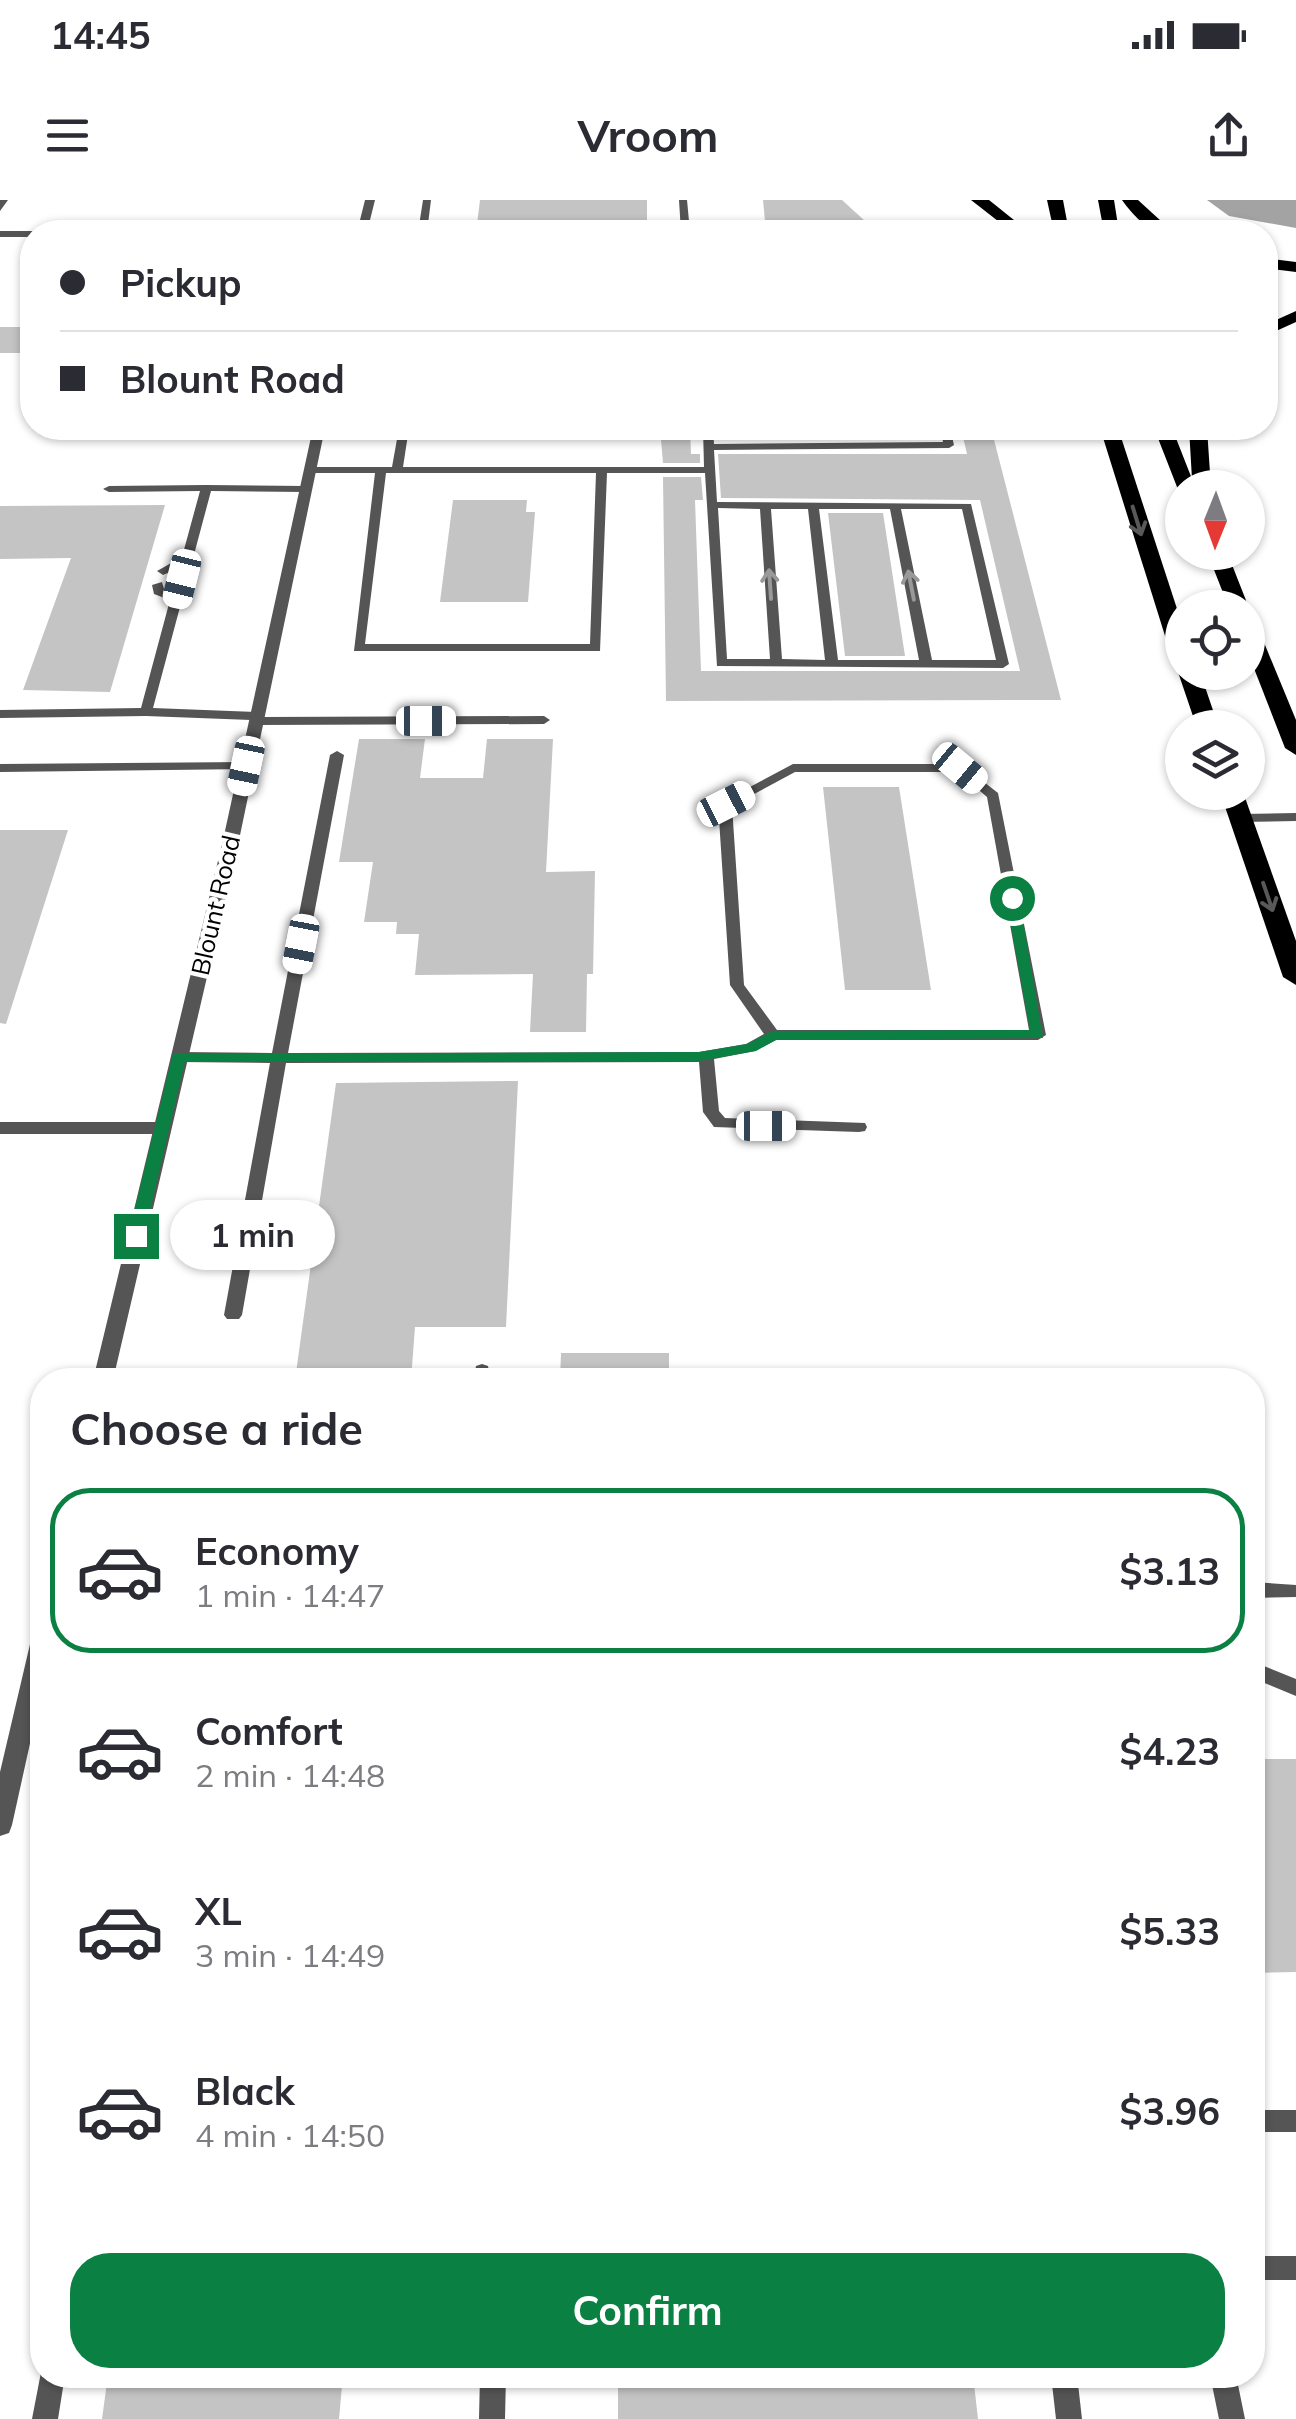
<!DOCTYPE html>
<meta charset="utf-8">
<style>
:root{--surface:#fff;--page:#f7f7f7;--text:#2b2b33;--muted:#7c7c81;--line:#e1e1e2;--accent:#0b8043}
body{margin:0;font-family:Mulish,sans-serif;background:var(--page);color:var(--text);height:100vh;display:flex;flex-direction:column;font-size:38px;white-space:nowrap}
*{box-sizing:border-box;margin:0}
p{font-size:32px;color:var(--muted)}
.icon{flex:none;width:55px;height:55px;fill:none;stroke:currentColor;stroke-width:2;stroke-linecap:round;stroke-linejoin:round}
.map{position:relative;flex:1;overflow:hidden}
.details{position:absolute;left:30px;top:1168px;width:1235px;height:1020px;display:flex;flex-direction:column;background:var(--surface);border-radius:40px;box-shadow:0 2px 8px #0004}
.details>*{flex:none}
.guide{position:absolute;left:20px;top:20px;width:1258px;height:220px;border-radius:40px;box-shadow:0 2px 8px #0004;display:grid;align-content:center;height:220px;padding:0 40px;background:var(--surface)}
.needle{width:65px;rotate:181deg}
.buttons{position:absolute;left:1165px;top:270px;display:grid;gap:20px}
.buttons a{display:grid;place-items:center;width:100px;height:100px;border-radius:50%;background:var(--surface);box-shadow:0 2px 8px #0004;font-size:50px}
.end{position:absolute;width:45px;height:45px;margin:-22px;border:12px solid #0b8043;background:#fff;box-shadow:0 0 0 5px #fff}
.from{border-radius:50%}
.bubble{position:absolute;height:70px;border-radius:35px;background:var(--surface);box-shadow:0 2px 8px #0004;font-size:32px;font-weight:700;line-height:70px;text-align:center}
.car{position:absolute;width:30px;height:60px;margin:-30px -15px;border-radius:12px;box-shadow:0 0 8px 2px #0007;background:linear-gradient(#fff 24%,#345 0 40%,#fff 0 76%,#345 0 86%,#fff 0)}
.guide b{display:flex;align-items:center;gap:35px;height:95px;font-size:38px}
.guide b+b{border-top:2px solid var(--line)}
.guide i{width:25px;height:25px;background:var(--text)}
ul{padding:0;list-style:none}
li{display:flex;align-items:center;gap:30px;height:165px;margin:0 20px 15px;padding:0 20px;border:5px solid transparent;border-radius:40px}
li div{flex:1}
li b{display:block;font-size:38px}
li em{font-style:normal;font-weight:700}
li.on{border-color:var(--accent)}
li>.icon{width:90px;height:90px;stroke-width:1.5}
h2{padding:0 40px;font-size:45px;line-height:120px}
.primary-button{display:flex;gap:20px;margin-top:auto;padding:20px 40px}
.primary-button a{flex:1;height:115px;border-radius:40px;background:var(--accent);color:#fff;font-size:40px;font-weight:700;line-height:115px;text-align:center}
.status{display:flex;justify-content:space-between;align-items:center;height:70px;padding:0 50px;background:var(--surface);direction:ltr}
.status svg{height:28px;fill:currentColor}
header{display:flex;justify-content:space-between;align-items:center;height:130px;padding:0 40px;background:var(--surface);font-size:45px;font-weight:700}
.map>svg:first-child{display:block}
</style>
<div class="status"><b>14:45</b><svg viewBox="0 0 49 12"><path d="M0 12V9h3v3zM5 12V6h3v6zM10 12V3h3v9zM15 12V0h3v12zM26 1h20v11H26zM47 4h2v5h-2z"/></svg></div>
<header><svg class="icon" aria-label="menu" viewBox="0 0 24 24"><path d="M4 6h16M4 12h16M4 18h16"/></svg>Vroom<svg class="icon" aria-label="share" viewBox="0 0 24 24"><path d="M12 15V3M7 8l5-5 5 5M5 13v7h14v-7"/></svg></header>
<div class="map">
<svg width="1296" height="2219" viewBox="0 0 1296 2219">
<rect width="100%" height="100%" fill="#fff"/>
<path fill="#a3a3a3" d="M1207 0H1296V28L1229 16Z"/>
<g fill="#c4c4c4">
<path d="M480 0H647V32H476Z"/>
<path d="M763 0H842L877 32H766Z"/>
<rect x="0" y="127" width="32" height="26"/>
<path d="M660 228H690L691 254H700V263H663Z"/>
<path d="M813 228H866L867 239H814Z"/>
<path d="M961 228H991L1061 500 666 501 663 277H701L703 300H695L701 471H1020L980 300 721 298 718 254H967Z"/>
<path d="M453 300H527L526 312H535L528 402H440Z"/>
<path d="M165 305 110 492 23 490 71 358 0 359V306Z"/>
<path d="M828 313H883L905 456H845Z"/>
<path d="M359 539H425L420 578H483L487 539H553L546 672 595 671 593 774H587L586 832H530L533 774 415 775 419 734H396L397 722H364L373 662H339Z"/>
<path d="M823 587H899L931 790H845Z"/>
<path d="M0 630H68L6 824 0 823Z"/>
<path d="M518 881 506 1127H415L411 1180H295L336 883Z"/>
<path d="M561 1153H669V1180H560Z"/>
<path d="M1252 1559H1296V1772L1252 1773Z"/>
<path d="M108 2175H343L339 2219H102Z"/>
<path d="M618 2175H973L978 2219H618Z"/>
</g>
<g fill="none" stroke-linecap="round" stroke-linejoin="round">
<g fill="#555" fill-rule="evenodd">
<path d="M0 0H8L0 11Z"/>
<path d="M423 0H431L427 32H418Z"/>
<path d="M679 0H687L690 32H681Z"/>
<path d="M399 228H409L403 267H704L703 228H713L714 244 943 242 940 228H950L954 245 949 248 714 250 717 302 971 304 1009 464 1003 468 717 466 705 273H607L600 451H354L375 273H310L305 270 310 267H392ZM386 273H596L590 444H365ZM718 308 760 309 770 459H727ZM771 309H808L825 460 782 459ZM819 309H890L919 460H838ZM901 309H962L996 460H932Z"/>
<path d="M206 285 305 286 311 289 305 292 211 291 153 508 257 512 263 517 544 516 550 520 544 524 256 525 251 524V520L146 516 0 518V510L141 508 170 400 154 394 152 385 162 382 164 389 172 392 179 368 163 375 157 371 182 357 200 291 109 292 103 289 109 286Z"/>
<path d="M337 551 344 555 288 853 699 852 746 844 764 834 730 785 718 604 793 564H961L998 593 1046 835 1038 840H776L755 851 714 859 719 911 725 918 865 923 867 927 865 931 859 932 714 927 703 912 699 862 286 863 242 1115 239 1119H227L224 1115 270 863 179 862 171 857 179 852 272 853 330 555ZM795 572H958L987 597 1029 830H777L744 785 732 606Z"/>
<path d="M246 562 253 566 251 569 0 572V564Z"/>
<path d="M1296 613V621L1240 622 1233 618 1240 614Z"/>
<path d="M482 1164 488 1166 491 1180H473L476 1166Z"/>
<path d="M1252 1382 1296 1385V1397L1252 1398Z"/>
<path d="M1252 1466H1264L1296 1479V1496L1262 1482H1252Z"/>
<rect x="1252" y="1910" width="44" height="22"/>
<rect x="1252" y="2056" width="44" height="24"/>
<path d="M42 2167V2175H65L58 2219H32Z"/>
<path d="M480 2175H506L505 2219H479Z"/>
<path d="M1051 2175H1077L1082 2219H1056Z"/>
<path d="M1210 2175H1236L1245 2219H1219Z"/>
</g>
<g fill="#555" fill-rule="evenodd">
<path d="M0 31H32L36 32H32V37H0Z"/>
<path d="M0 922H161L170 928 161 934H0Z"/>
</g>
<g fill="#555" fill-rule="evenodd">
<path d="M365 0H375L367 32H357Z"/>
<path d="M313 228H325L239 640 113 1180H93L223 640Z"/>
<path d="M42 1431V1489L12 1625 9 1633 0 1636V1572L31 1440 34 1433Z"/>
</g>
<g fill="#000" fill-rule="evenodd">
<path d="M971 0H989L1029 32H1012Z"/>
<path d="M1047 0H1063L1069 32H1054Z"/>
<path d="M1098 0H1114L1119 32H1104Z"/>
<path d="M1122 0H1138L1173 32C1149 33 1136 19 1122 0Z"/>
<path d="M1265 58 1296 62V72L1265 68Z"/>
<path d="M1296 111V122L1265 136V125Z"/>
<path d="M1100 228H1118L1182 424V461L1171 455Z"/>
<path d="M1154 228H1172L1192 279 1189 228H1207L1211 288H1182V293L1179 292Z"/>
<path d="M1207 352H1227L1249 408 1248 411V408H1229Z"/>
<path d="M1248 422 1258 428 1296 520V555L1285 548 1248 453Z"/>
<path d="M1182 467V472H1200L1219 528H1197L1178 472Z"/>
<path d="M1220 592H1243L1296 741V785L1283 777Z"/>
</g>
</g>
<defs><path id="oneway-shaft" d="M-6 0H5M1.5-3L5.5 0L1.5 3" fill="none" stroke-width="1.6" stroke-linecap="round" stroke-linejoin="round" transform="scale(2.5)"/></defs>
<g stroke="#595959">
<use href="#oneway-shaft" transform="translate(1137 321) rotate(73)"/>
<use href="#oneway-shaft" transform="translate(1268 697) rotate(71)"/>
</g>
<g stroke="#999">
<use href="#oneway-shaft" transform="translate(770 384) rotate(-94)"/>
<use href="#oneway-shaft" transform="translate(911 385) rotate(-101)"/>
</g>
<path fill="#0b8043" d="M1012 694 1019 698 1043 838 776 840 756 851 699 861H185L144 1036 136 1041 128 1036 173 854 699 852 747 844 773 831 1030 830 1006 698Z"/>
<g text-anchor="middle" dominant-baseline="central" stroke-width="9" stroke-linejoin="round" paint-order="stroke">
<g font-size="25" fill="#000" stroke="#fff">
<text transform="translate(215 705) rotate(-77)">Blount Road</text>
</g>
</g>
</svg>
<div class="buttons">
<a><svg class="needle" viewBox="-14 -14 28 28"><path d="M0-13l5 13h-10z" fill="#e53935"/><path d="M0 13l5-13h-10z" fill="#7c7c81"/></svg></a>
<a><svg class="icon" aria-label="locate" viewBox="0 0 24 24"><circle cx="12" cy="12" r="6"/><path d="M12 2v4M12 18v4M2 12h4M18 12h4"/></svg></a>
<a><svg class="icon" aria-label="layers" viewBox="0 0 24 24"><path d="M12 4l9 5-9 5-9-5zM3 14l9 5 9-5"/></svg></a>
</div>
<i class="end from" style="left:1012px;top:698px"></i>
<i class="end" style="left:136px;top:1036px"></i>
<div class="bubble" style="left:170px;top:1000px;width:165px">1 min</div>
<i class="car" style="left:182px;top:379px;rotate:194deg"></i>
<i class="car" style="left:426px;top:521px;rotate:90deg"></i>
<i class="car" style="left:246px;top:566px;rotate:192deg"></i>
<i class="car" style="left:960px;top:568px;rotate:130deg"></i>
<i class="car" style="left:726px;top:604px;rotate:63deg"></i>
<i class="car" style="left:301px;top:744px;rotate:191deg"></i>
<i class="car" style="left:766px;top:926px;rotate:90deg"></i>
<div class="guide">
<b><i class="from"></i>Pickup</b>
<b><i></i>Blount Road</b>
</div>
<section class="details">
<h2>Choose a ride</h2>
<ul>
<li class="on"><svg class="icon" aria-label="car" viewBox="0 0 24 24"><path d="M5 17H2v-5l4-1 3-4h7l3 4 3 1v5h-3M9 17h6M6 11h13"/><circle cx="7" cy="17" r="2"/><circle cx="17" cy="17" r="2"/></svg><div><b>Economy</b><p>1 min · 14:47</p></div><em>$3.13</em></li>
<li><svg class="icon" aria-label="car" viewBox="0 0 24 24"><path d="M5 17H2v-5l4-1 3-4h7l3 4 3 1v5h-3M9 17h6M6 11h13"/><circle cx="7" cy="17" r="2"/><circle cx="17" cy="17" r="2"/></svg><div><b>Comfort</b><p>2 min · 14:48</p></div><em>$4.23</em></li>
<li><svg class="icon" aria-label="car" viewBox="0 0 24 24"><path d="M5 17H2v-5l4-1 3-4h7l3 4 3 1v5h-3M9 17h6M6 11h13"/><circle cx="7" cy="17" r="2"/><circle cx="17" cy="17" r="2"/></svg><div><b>XL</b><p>3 min · 14:49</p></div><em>$5.33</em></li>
<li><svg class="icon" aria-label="car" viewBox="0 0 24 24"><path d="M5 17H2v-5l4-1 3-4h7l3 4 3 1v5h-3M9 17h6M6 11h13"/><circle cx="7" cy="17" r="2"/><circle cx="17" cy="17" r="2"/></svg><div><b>Black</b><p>4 min · 14:50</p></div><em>$3.96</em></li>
</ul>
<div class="primary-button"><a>Confirm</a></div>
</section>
</div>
